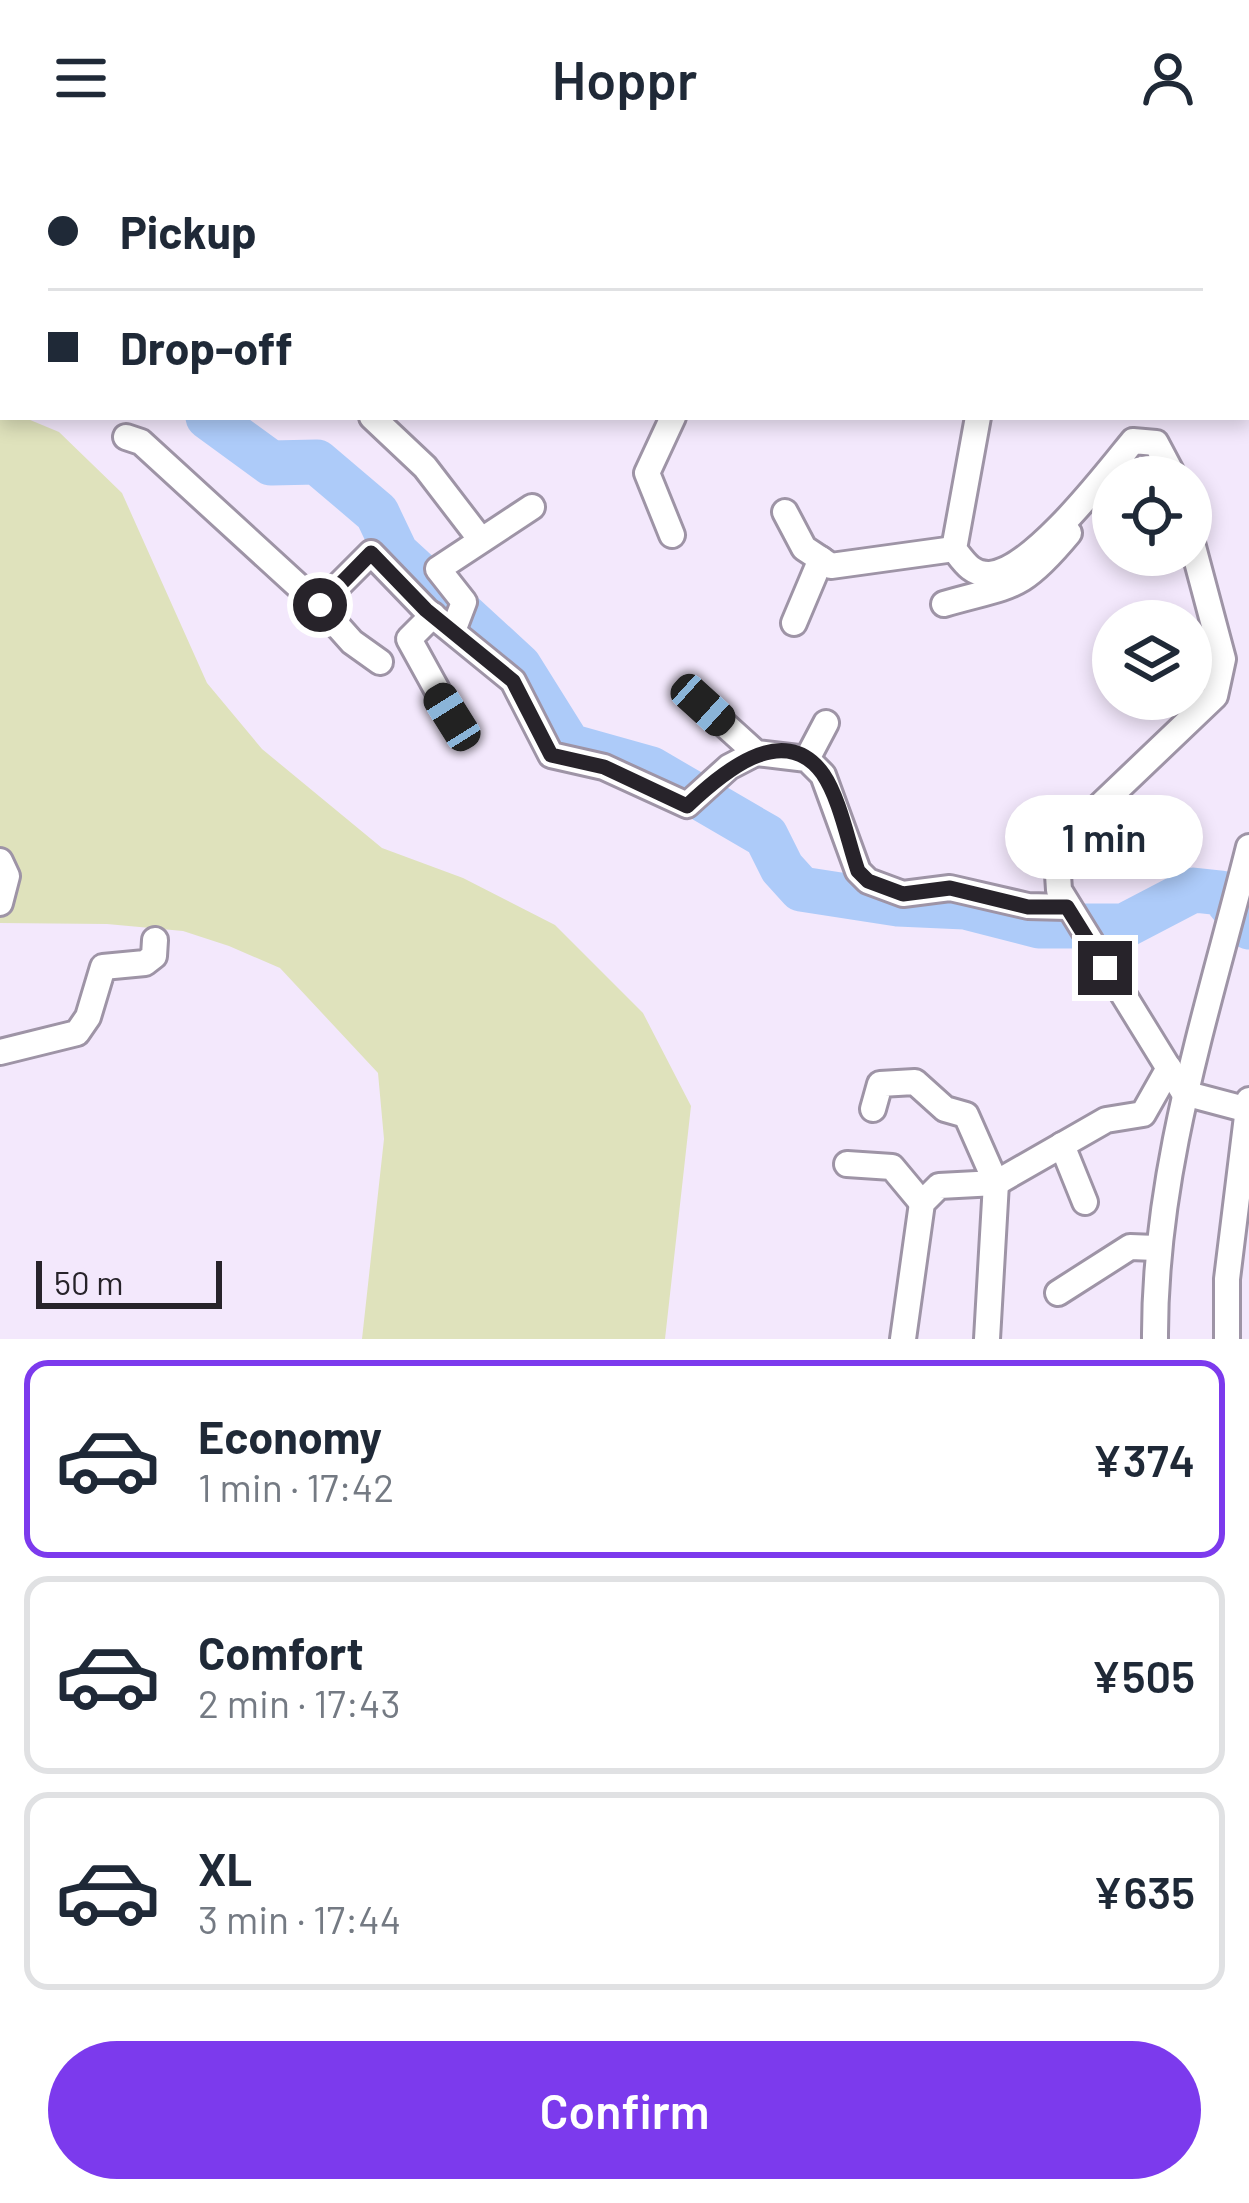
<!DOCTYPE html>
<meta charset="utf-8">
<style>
:root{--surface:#fff;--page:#f2f2f3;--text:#1f2937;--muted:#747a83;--line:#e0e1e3;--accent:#7c3aed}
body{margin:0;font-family:Barlow,sans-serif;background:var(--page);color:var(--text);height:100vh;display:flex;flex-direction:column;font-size:45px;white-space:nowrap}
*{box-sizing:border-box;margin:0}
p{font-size:39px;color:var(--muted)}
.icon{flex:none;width:66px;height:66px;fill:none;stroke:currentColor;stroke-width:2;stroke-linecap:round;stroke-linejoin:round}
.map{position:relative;height:1183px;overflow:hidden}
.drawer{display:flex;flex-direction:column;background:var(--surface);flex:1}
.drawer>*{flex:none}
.guide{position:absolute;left:0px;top:0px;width:1251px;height:264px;box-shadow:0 6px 18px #0003;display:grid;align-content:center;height:264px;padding:0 48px;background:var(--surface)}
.buttons{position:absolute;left:1092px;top:300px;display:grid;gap:24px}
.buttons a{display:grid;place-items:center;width:120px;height:120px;border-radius:50%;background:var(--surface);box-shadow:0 6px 18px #0003;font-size:60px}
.scale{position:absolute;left:36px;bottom:30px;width:186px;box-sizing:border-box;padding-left:12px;border:6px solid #27232a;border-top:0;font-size:33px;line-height:42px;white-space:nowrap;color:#27232a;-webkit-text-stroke:9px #f3e8fc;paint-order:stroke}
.end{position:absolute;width:54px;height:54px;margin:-27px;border:15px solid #27232a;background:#fff;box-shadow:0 0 0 6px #fff}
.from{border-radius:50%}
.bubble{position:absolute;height:84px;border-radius:42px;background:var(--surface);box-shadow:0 6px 18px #0003;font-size:39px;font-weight:600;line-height:84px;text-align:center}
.car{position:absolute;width:36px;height:72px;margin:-36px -18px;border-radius:15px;box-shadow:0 0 9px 3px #0007;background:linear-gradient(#222 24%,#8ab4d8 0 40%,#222 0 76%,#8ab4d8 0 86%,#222 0)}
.guide b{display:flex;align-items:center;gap:42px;height:114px;font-size:45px}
.guide b+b{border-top:3px solid var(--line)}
.guide i{width:30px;height:30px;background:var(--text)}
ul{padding:21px 0 0;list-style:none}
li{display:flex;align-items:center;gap:36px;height:198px;margin:0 24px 18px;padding:0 24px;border:6px solid var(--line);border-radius:24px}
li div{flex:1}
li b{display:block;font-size:45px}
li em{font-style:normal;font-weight:600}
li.on{border-color:var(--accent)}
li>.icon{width:108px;height:108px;stroke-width:1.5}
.cta{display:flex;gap:24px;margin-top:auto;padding:24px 48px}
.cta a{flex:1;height:138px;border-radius:72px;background:var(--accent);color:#fff;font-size:48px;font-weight:600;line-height:138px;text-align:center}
header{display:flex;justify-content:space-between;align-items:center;height:156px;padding:0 48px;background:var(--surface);font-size:54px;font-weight:600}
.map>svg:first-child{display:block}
</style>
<header><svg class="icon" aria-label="menu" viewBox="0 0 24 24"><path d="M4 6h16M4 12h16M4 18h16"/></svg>Hoppr<svg class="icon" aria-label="person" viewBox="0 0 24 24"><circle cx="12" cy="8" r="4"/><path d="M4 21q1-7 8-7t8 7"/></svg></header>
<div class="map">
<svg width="1249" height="1183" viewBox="0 0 1249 1183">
<rect width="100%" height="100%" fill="#f3e8fc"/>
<path fill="#dfe2bc" d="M0 252 3 261H23L59 276 122 337 207 527 262 593 382 692 463 722 555 769 643 857 691 950 665 1183H362L384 983 378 917 280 812 229 790 183 775 107 768 0 767Z"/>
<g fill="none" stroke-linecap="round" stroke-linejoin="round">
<g stroke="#adcbf9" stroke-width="45">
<path d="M0 97 3 100"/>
<path d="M208 261 271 307 317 306 377 357 396 397 519 510 569 590 651 613 766 680 782 712 801 733 898 748 965 751 1039 770H1124L1193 734 1221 737 1249 771"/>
</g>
<defs>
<g id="minor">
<path d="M607 0 610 3"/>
<path d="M211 3 214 0"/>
<path d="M767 3 778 0"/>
<path d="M1023 3 1024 0"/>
<path d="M0 41H3"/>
<path d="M372 261 425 311 481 384"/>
<path d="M978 261 954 393C964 406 972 419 990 418 1033 414 1106 318 1133 285L1156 287 1174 321"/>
<path d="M126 281 141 286 319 449"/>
<path d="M785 356 804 392 831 410 954 393"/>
<path d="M672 379 647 317 673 261"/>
<path d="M1191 383 1223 503 1215 540 1064 684 1057 703 1059 734 1184 937 1248 954"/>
<path d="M944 448C1013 428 1020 436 1069 377L1065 373"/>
<path d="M433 459 409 483 452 561"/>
<path d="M794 467 821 403"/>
<path d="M453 475 464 446 438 413 532 351"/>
<path d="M380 506 352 486 319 449 371 397 426 454 513 525 551 599 604 611 687 649 729 611 756 597"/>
<path d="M703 549 756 597 807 603 823 619 858 715 868 725 903 738 950 732 1028 750 1067 751"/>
<path d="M807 603 826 567"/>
<path d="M0 705 7 720 0 747"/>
<path d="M0 896 77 877 88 861 103 811 145 807 154 800 155 784"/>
<path d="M873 953 880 928 915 926 945 953 966 959 996 1027 987 1183"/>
<path d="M1062 989 1085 1046"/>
<path d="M847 1008 892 1011 922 1047"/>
<path d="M1058 1137 1130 1091 1156 1092"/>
<path d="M903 1183 922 1047 939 1030 996 1027 1106 964 1143 958 1169 912"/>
<path d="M1155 1183C1154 1013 1208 855 1249 691"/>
<path d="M1227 1183V1123L1249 944"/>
</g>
</defs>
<use href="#minor" stroke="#9e94a6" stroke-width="30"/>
<use href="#minor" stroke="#fff" stroke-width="24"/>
</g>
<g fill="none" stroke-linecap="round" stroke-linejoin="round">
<path stroke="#27232a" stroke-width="15" d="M320 449 371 397 426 454 513 525 551 599 604 611 687 650C719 620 783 562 823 618 840 643 848 686 858 715L868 725 903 738 950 732 1028 751H1067L1105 812"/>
</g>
</svg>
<div class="buttons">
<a><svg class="icon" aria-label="locate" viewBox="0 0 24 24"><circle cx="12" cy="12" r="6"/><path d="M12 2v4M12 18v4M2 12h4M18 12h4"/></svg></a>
<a><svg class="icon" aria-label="layers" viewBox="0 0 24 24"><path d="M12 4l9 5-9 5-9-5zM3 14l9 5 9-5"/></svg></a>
</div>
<div class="scale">50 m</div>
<i class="end from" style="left:320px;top:449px"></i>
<i class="end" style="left:1105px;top:812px"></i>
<div class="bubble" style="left:1005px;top:639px;width:198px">1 min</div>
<i class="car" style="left:703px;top:549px;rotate:132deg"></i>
<i class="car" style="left:452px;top:561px;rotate:328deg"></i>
<div class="guide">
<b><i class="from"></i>Pickup</b>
<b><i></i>Drop-off</b>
</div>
</div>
<section class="drawer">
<ul>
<li class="on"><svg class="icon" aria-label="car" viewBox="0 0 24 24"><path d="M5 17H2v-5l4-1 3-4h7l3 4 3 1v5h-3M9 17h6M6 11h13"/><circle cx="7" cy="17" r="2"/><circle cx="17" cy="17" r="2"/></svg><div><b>Economy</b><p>1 min · 17:42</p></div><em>¥374</em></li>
<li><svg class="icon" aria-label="car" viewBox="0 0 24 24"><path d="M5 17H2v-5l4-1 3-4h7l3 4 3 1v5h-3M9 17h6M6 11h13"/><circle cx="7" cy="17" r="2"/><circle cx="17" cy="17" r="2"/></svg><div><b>Comfort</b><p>2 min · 17:43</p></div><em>¥505</em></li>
<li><svg class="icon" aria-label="car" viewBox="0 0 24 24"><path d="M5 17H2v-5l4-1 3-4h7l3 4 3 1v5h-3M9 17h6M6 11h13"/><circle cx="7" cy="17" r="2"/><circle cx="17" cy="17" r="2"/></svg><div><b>XL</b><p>3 min · 17:44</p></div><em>¥635</em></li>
</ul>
<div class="cta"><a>Confirm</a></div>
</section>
